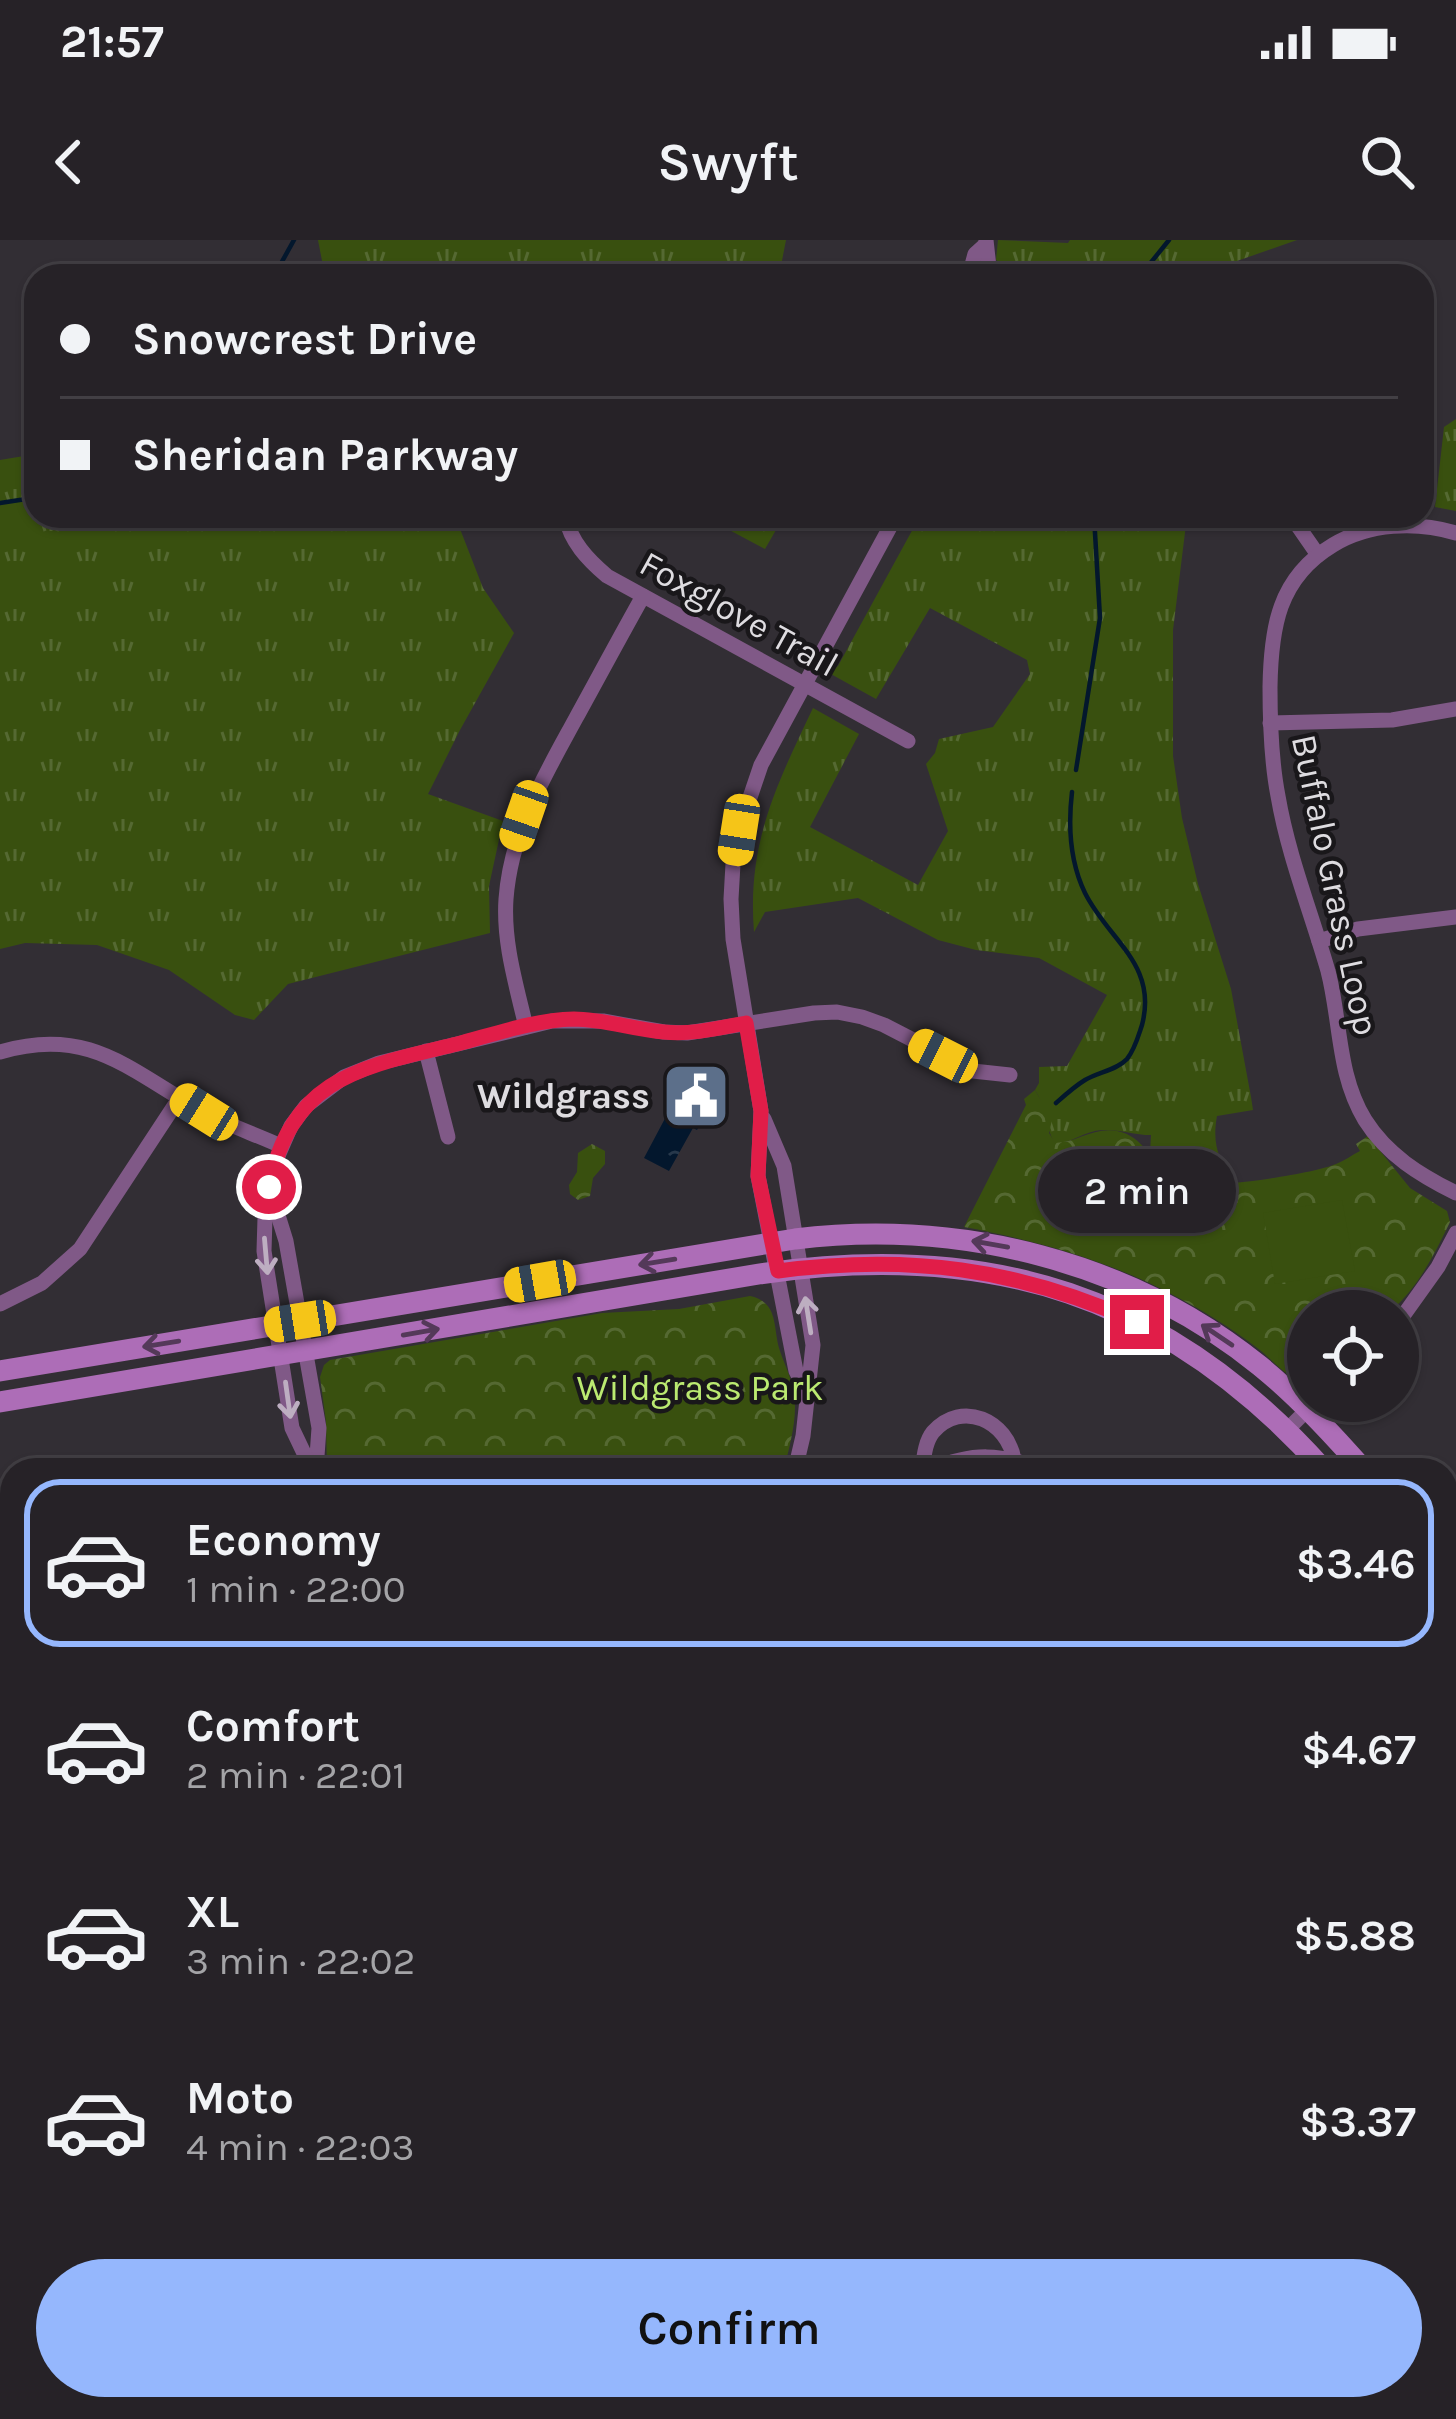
<!DOCTYPE html>
<meta charset="utf-8">
<style>
:root{--surface:#262227;--page:#2e2a2f;--text:#f1f3f6;--muted:#a4a4a7;--line:#423f44;--accent:#95b7fd}
body{margin:0;font-family:Karla,sans-serif;background:var(--page);color:var(--text);height:100vh;display:flex;flex-direction:column;font-size:45px;white-space:nowrap}
*{box-sizing:border-box;margin:0}
p{font-size:39px;color:var(--muted)}
.icon{flex:none;width:66px;height:66px;fill:none;stroke:currentColor;stroke-width:2;stroke-linecap:round;stroke-linejoin:round}
.map{position:relative;flex:1;overflow:hidden}
.drawer{position:absolute;left:0px;top:1218px;width:1458px;height:963px;display:flex;flex-direction:column;background:var(--surface);border-radius:36px 36px 0 0;box-shadow:0 3px 9px #0004,0 0 0 3px var(--line)}
.drawer>*{flex:none}
.banner{position:absolute;left:24px;top:24px;width:1410px;height:264px;border-radius:36px;box-shadow:0 3px 9px #0004,0 0 0 3px var(--line);display:grid;align-content:center;height:264px;padding:0 36px;background:var(--surface)}
.tools{position:absolute;left:1287px;top:1050px;display:grid;gap:24px}
.tools a{display:grid;place-items:center;width:132px;height:132px;border-radius:50%;background:var(--surface);box-shadow:0 3px 9px #0004,0 0 0 3px var(--line);font-size:60px}
.end{position:absolute;width:54px;height:54px;margin:-27px;border:15px solid #e11d48;background:#fff;box-shadow:0 0 0 6px #fff}
.from{border-radius:50%}
.bubble{position:absolute;height:84px;border-radius:42px;background:var(--surface);box-shadow:0 3px 9px #0004,0 0 0 3px var(--line);font-size:39px;font-weight:600;line-height:84px;text-align:center}
.car{position:absolute;width:36px;height:72px;margin:-36px -18px;border-radius:15px;box-shadow:0 0 9px 3px #0007;background:linear-gradient(#f5c518 24%,#345 0 40%,#f5c518 0 76%,#345 0 86%,#f5c518 0)}
.banner b{display:flex;align-items:center;gap:42px;height:114px;font-size:45px}
.banner b+b{border-top:3px solid var(--line)}
.banner i{width:30px;height:30px;background:var(--text)}
ul{padding:21px 0 0;list-style:none}
li{display:flex;align-items:center;gap:36px;height:168px;margin:0 24px 18px;padding:0 12px;border:6px solid transparent;border-radius:36px}
li div{flex:1}
li b{display:block;font-size:45px}
li em{font-style:normal;font-weight:600}
li.on{border-color:var(--accent)}
li>.icon{width:108px;height:108px;stroke-width:1.5}
.primary-button{display:flex;gap:24px;margin-top:auto;padding:24px 36px}
.primary-button a{flex:1;height:138px;border-radius:72px;background:var(--accent);color:#111;font-size:48px;font-weight:600;line-height:138px;text-align:center}
.status{display:flex;justify-content:space-between;align-items:center;height:84px;padding:0 60px;background:var(--surface);direction:ltr}
.status svg{height:33px;fill:currentColor}
header{display:flex;justify-content:space-between;align-items:center;height:156px;padding:0 36px;background:var(--surface);font-size:54px;font-weight:600}
.map>svg:first-child{display:block}
</style>
<div class="status"><b>21:57</b><svg viewBox="0 0 49 12"><path d="M0 12V9h3v3zM5 12V6h3v6zM10 12V3h3v9zM15 12V0h3v12zM26 1h20v11H26zM47 4h2v5h-2z"/></svg></div>
<header><svg class="icon" aria-label="back" viewBox="0 0 24 24"><path d="M15 5l-7 7 7 7"/></svg>Swyft<svg class="icon" aria-label="search" viewBox="0 0 24 24"><circle cx="10" cy="10" r="6"/><path d="M15 15l6 6"/></svg></header>
<div class="map">
<svg width="1456" height="2179" viewBox="0 0 1456 2179">
<defs>
<pattern id="grass-tufts" width="24" height="20" patternUnits="userSpaceOnUse" patternTransform="scale(3)"><rect width="24" height="20" fill="#39500f"/><path d="M3 7l-1-3M5 7V3M7 7l1-3M15 17l-1-3M17 17v-4M19 17l1-3" fill="none" stroke="#556932"/></pattern>
<pattern id="park-crowns" width="20" height="18" patternUnits="userSpaceOnUse" patternTransform="scale(3)"><rect width="20" height="18" fill="#39500f"/><path d="M2 6a3 3 0 1 1 6 0M12 15a3 3 0 1 1 6 0" fill="none" stroke="#556932"/></pattern>
<pattern id="water-ripples" width="26" height="14" patternUnits="userSpaceOnUse" patternTransform="scale(3)"><rect width="26" height="14" fill="#03172d"/><path d="M2 4q2-2 4 0t4 0M15 11q2-2 4 0t4 0" fill="none" stroke="#27384b"/></pattern>
</defs>
<rect width="100%" height="100%" fill="#322e34"/>
<g fill="url(#grass-tufts)">
<path d="M318 0H786L779 36H325Z"/>
<path d="M998 0 1068 3 1070 0H1297L1217 28 1207 36H1005V25L996 20Z"/>
<path d="M1456 179V271L1435 267 1444 187Z"/>
<path d="M36 214V276H455L483 348 514 393 460 490 428 554 503 581 489 646 490 693 288 744 254 780 235 775 169 730 97 705 25 703 0 709V220Z"/>
<path d="M703 276H784L765 309Z"/>
<path d="M920 276H1187L1173 390V516L1182 578 1198 644 1231 749 1251 857 1253 870 1217 876C1212 903 1218 920 1234 942 1195 947 1175 948 1150 913L1151 895C1134 895 1119 889 1102 890 1085 891 1071 903 1055 904 1045 886 1047 869 1035 850L1039 843V827L1067 826 1107 755 1039 718 976 710 938 700 858 658 765 672 754 692C747 603 776 546 813 468L859 494 810 587 918 645 948 591 926 524 935 513 939 499 993 487 1030 434 1027 420 930 368 876 459 829 433 838 426Z"/>
</g>
<g fill="url(#park-crowns)">
<path d="M1035 850 1052 880 1049 893 1055 903C1076 903 1093 887 1117 891 1144 896 1151 923 1172 937 1176 940 1185 943 1189 944 1212 949 1313 934 1336 924 1344 921 1352 915 1360 911L1356 904 1368 896 1410 948 1447 971 1450 982C1434 1015 1419 1046 1391 1071H1308V1142C1286 1140 1273 1119 1256 1107 1231 1088 1204 1071 1177 1057 1110 1021 1039 1001 964 987L1026 865 1024 859Z"/>
<path d="M592 904 605 911V924L593 938 590 956 578 960 570 954 569 945 577 932 578 913Z"/>
<path d="M750 1056C778 1062 773 1085 779 1108 783 1121 789 1132 792 1145 800 1172 790 1203 784 1230H327L326 1182 320 1137 324 1125 330 1120 602 1073 679 1069Z"/>
<path d="M1448 1988 1456 1996V2179H1259L1257 2169H1446Z"/>
</g>
<path fill="#39500f" d="M1342 960 1355 1031 1275 1044 1263 973Z"/>
<path fill="url(#water-ripples)" d="M670 869 700 885 697 890 693 888 669 931 644 918Z"/>
<g fill="none" stroke-linecap="round" stroke-linejoin="round">
<g stroke="#03172d" stroke-width="4.5">
<path d="M274 36 294 0"/>
<path d="M1140 36 1169 0"/>
<path d="M0 263 26 259 36 251"/>
<path d="M1076 530 1100 378 1094 276"/>
<path d="M1056 863C1065 855 1075 846 1085 840 1098 832 1117 830 1127 819 1135 809 1138 797 1142 785 1158 724 1109 701 1085 653 1070 622 1068 586 1072 552"/>
<path d="M0 2081 12 2079"/>
<path d="M421 2169 423 2179"/>
</g>
<g stroke="#805987" stroke-width="15">
<path d="M986 0 990 36"/>
<path d="M969 36 975 14 985 5"/>
<path d="M565 276C571 302 587 319 607 336L908 501"/>
<path d="M1291 276 1318 315"/>
<path d="M1456 293C1416 281 1369 283 1333 305 1278 338 1271 388 1270 447 1270 483 1271 520 1278 556 1288 615 1311 672 1328 731 1341 781 1337 834 1365 880 1387 915 1420 935 1456 953"/>
<path d="M1270 483 1392 480 1456 469"/>
<path d="M1319 701 1358 689 1456 677"/>
<path d="M526 787C516 744 503 702 506 659 511 591 544 537 576 478 598 438 620 397 643 356"/>
<path d="M426 811 448 897"/>
<path d="M0 812C90 785 131 832 202 871 227 885 255 894 281 906"/>
<path d="M764 879 784 926 813 1105 803 1196 795 1230"/>
<path d="M272 956 286 1001 319 1188 316 1230"/>
<path d="M0 1064 42 1043 80 1009 180 857"/>
<path d="M1398 1083 1438 1027 1456 993"/>
<path d="M806 1150 796 1131 758 936 761 871 733 699 731 659 733 624 739 590 761 525 896 276"/>
<path d="M1287 1190 1316 1161"/>
<path d="M94 1224 97 1230"/>
<path d="M312 1230 292 1188 264 1011 265 978 274 925 291 886 306 866 344 837 379 823 552 781H603L664 792 687 793 814 773 837 772 862 777 884 785 973 831 1010 835"/>
<path d="M922 1230C924 1217 925 1202 933 1192 962 1159 1008 1181 1014 1220"/>
<path d="M931 1230C972 1212 1001 1213 1043 1230"/>
<path d="M0 1441 12 1434"/>
<path d="M0 1479 12 1498"/>
<path d="M1446 1577 1456 1612"/>
<path d="M1446 1754 1456 1725"/>
<path d="M1446 1968 1449 1984 1446 1992"/>
<path d="M1257 2169 1258 2179"/>
</g>
<g stroke="#ad6db7" stroke-width="21">
<path d="M0 1131 795 999C960 979 1130 1021 1260 1126 1298 1157 1332 1194 1364 1230"/>
<path d="M0 1162 759 1034C989 1000 1167 1054 1324 1230"/>
<path d="M1446 1321 1456 1333"/>
<path d="M1446 1367 1456 1379"/>
</g>
</g>
<defs><path id="oneway-shaft" d="M-6 0H5M1.5-3L5.5 0L1.5 3" fill="none" stroke-width="1.6" stroke-linecap="round" stroke-linejoin="round" transform="scale(3)"/></defs>
<g stroke="#543959">
<use href="#oneway-shaft" transform="translate(990 1004) rotate(-170)"/>
<use href="#oneway-shaft" transform="translate(657 1022) rotate(171)"/>
<use href="#oneway-shaft" transform="translate(421 1092) rotate(-10)"/>
<use href="#oneway-shaft" transform="translate(1217 1095) rotate(-146)"/>
<use href="#oneway-shaft" transform="translate(161 1104) rotate(171)"/>
</g>
<g stroke="#bdaec1">
<use href="#oneway-shaft" transform="translate(266 1016) rotate(85)"/>
<use href="#oneway-shaft" transform="translate(808 1075) rotate(-99)"/>
<use href="#oneway-shaft" transform="translate(288 1160) rotate(82)"/>
</g>
<g fill="none" stroke-linecap="round" stroke-linejoin="round">
<path stroke="#e11d48" stroke-width="15" d="M269 947C292 836 362 827 457 804 495 794 534 780 574 779 605 779 634 790 664 792 691 795 719 788 746 783L761 871 758 936 778 1031C908 1014 1017 1028 1137 1082"/>
</g>
<defs>
<symbol id="civic-square" viewBox="-11 -11 22 22"><rect x="-9" y="-9" width="18" height="18" rx="4" fill="#5c6f8a" stroke="#19171a"/><path d="M-.6-6.5H3V-4.5H.6V-3L4-1V1h2V6H-6V1h2V-1L-.6-3ZM-1.2 2.5V6h2.4V2.5Z" fill="#fff"/></symbol>
</defs>
<g fill-rule="evenodd">
<use href="#civic-square" x="658" y="818" width="76" height="76"/>
</g>
<g text-anchor="middle" dominant-baseline="central" stroke-width="9" stroke-linejoin="round" paint-order="stroke">
<g font-size="36" fill="#dedce0" stroke="#19171a">
<text transform="translate(739 374) rotate(29)">Foxglove Trail</text>
<text transform="translate(1335 645) rotate(78)">Buffalo Grass Loop</text>
</g>
<g font-size="36" font-weight="bold" fill="#dedce0" stroke="#19171a" text-anchor="end">
<text x="650" y="856">Wildgrass</text>
</g>
<g font-size="36" fill="#bbea71" stroke="#19171a">
<text x="700" y="1148">Wildgrass Park</text>
</g>
</g>
</svg>
<div class="tools">
<a><svg class="icon" aria-label="locate" viewBox="0 0 24 24"><circle cx="12" cy="12" r="6"/><path d="M12 2v4M12 18v4M2 12h4M18 12h4"/></svg></a>
</div>
<i class="end from" style="left:269px;top:947px"></i>
<i class="end" style="left:1137px;top:1082px"></i>
<div class="bubble" style="left:1038px;top:909px;width:198px">2 min</div>
<i class="car" style="left:524px;top:576px;rotate:199deg"></i>
<i class="car" style="left:739px;top:590px;rotate:189deg"></i>
<i class="car" style="left:943px;top:816px;rotate:297deg"></i>
<i class="car" style="left:204px;top:872px;rotate:302deg"></i>
<i class="car" style="left:540px;top:1041px;rotate:260deg"></i>
<i class="car" style="left:300px;top:1081px;rotate:261deg"></i>
<div class="banner">
<b><i class="from"></i>Snowcrest Drive</b>
<b><i></i>Sheridan Parkway</b>
</div>
<section class="drawer">
<ul>
<li class="on"><svg class="icon" aria-label="car" viewBox="0 0 24 24"><path d="M5 17H2v-5l4-1 3-4h7l3 4 3 1v5h-3M9 17h6M6 11h13"/><circle cx="7" cy="17" r="2"/><circle cx="17" cy="17" r="2"/></svg><div><b>Economy</b><p>1 min · 22:00</p></div><em>$3.46</em></li>
<li><svg class="icon" aria-label="car" viewBox="0 0 24 24"><path d="M5 17H2v-5l4-1 3-4h7l3 4 3 1v5h-3M9 17h6M6 11h13"/><circle cx="7" cy="17" r="2"/><circle cx="17" cy="17" r="2"/></svg><div><b>Comfort</b><p>2 min · 22:01</p></div><em>$4.67</em></li>
<li><svg class="icon" aria-label="car" viewBox="0 0 24 24"><path d="M5 17H2v-5l4-1 3-4h7l3 4 3 1v5h-3M9 17h6M6 11h13"/><circle cx="7" cy="17" r="2"/><circle cx="17" cy="17" r="2"/></svg><div><b>XL</b><p>3 min · 22:02</p></div><em>$5.88</em></li>
<li><svg class="icon" aria-label="car" viewBox="0 0 24 24"><path d="M5 17H2v-5l4-1 3-4h7l3 4 3 1v5h-3M9 17h6M6 11h13"/><circle cx="7" cy="17" r="2"/><circle cx="17" cy="17" r="2"/></svg><div><b>Moto</b><p>4 min · 22:03</p></div><em>$3.37</em></li>
</ul>
<div class="primary-button"><a>Confirm</a></div>
</section>
</div>
